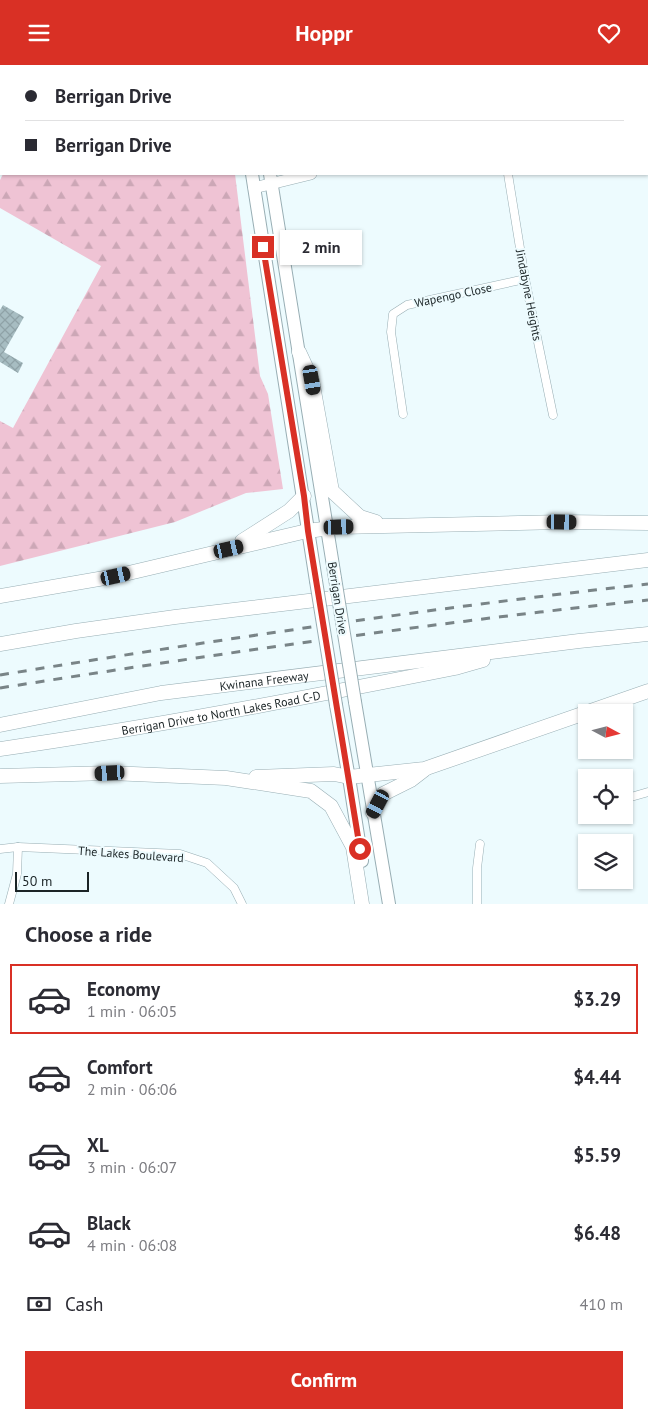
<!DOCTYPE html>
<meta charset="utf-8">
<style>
:root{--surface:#fff;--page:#f2f2f3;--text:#2b2b33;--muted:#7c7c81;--line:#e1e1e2;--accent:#d93025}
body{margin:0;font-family:"PT Sans",sans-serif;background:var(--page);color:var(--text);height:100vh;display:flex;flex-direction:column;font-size:19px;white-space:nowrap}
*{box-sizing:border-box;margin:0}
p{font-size:16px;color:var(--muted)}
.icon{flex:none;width:28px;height:28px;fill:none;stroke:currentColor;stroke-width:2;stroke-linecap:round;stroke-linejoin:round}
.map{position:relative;height:839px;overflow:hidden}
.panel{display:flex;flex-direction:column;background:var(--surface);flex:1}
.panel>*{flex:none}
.guide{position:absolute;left:0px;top:0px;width:649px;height:110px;box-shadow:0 1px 4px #0004;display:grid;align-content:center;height:110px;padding:0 25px;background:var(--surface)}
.needle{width:32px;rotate:97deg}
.fabs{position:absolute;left:578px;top:639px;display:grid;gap:10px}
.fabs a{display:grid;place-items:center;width:55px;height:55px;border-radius:0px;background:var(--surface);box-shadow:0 1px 4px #0004;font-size:25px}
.scale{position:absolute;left:15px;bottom:12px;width:74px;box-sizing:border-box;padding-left:5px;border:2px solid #1b2426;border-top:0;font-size:14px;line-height:18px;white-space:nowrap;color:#1b2426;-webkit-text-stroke:4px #edfbfe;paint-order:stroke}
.end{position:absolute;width:22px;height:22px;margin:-11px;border:6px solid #d93025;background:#fff;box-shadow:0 0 0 2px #fff}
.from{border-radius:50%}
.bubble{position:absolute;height:35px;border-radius:0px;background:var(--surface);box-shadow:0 1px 4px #0004;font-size:16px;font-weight:600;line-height:35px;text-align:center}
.car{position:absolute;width:15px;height:30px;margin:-15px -8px;border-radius:6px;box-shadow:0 0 4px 1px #0007;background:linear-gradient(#222 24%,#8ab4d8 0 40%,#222 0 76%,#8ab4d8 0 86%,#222 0)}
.guide b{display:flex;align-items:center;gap:18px;height:48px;font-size:19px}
.guide b+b{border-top:1px solid var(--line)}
.guide i{width:12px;height:12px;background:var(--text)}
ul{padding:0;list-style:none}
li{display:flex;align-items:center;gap:15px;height:70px;margin:0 10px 8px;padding:0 15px;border:2px solid transparent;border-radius:0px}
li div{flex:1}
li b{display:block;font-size:19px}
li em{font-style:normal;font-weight:600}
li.active{border-color:var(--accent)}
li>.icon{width:45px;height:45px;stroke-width:1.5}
h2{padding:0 25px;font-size:22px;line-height:60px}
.pay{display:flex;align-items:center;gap:12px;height:55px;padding:0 25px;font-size:19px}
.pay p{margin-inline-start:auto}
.action{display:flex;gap:10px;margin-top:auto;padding:10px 25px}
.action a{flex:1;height:58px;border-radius:0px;background:var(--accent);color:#fff;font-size:20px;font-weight:600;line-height:58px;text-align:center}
header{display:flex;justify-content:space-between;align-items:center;height:65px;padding:0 25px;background:var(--accent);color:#fff;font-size:22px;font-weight:600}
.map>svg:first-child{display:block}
</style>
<header><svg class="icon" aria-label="menu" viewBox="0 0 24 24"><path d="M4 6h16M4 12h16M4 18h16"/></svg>Hoppr<svg class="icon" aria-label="heart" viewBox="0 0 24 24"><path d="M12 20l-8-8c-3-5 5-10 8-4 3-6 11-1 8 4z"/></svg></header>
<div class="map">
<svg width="648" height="839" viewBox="0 0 648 839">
<defs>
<pattern id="forest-firs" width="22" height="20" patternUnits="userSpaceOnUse" patternTransform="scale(1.25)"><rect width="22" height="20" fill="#efc3d4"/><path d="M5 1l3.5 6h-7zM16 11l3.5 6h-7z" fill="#cca7b6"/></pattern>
<pattern id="building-cross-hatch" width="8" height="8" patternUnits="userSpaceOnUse" patternTransform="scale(1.25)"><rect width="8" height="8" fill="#a7bdc2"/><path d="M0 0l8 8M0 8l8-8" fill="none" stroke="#8fa2a7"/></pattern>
</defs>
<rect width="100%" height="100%" fill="#edfbfe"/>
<path fill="url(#forest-firs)" d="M3 109H235L260 311 268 329 283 424 246 428 175 457 0 501V356L13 363 101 201 0 143V115Z"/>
<path fill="url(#building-cross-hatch)" d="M3 240 24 252 4 287 23 298 18 308 0 297V245Z"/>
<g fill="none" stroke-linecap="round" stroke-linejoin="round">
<defs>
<path id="lane" d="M515 1V0"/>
<g id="street">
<path d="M48 1 49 0"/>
<path d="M0 82 1 80"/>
<path d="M508 109 525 214 553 350"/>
<path d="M403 349 391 267 393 249 407 240 525 214"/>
<path d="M624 734 648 727"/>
<path d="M0 784 18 782 180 789 207 798 234 823 242 839"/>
<path d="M9 839 17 809 18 782"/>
<path d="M477 839V803L480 779"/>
</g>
<path id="secondary" d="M254 123 311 109"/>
<g id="primary">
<path d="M248 1V0"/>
<path d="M267 1V0"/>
<path d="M278 1V0"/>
<path d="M252 109 316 516"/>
<path d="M270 109 335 513"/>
<path d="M355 637 389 839"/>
<path d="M336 640 350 719 362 796"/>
</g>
<g id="highway">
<path d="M299 287 312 315 332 426 360 452 376 457"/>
<path d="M242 476 289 446 304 431"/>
<path d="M0 531 116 511 307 466 339 462 562 457 648 458"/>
<path d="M0 579 76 566 175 552 648 495"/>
<path id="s1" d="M0 660 161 628 579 576 648 569"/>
<path id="s2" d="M0 684C153 662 304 633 455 603L483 595"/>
<path d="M0 711 110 708 226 713 311 726 331 741 353 782 362 839"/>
<path d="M256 712 334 709 349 712 424 704 648 626"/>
<path d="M373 748 383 729 411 715 424 705"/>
</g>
</defs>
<use href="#lane" stroke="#98aeb4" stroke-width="5"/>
<use href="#street" stroke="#98aeb4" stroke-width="9"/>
<use href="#secondary" stroke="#98aeb4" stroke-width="12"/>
<use href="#primary" stroke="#98aeb4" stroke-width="14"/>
<use href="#highway" stroke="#98aeb4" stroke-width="15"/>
<use href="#lane" stroke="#fff" stroke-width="4"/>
<use href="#street" stroke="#fff" stroke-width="8"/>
<use href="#secondary" stroke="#fff" stroke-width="11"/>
<use href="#primary" stroke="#fff" stroke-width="12"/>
<use href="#highway" stroke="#fff" stroke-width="14"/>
<g stroke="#798487" stroke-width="3" stroke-dasharray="9 9" stroke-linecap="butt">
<path d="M0 610C215 575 431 543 648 519"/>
<path d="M0 623C215 589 431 558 648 535"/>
</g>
<defs>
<g id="primary-bridge">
<path d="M335 513 355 637"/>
<path d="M316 516 336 640"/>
</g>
</defs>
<use href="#primary-bridge" stroke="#98aeb4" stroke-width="14" stroke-linecap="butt"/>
<use href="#primary-bridge" stroke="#fff" stroke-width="12"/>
</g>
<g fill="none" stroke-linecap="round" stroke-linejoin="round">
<path stroke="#d93025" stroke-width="6" d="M263 182 304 431 308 466 360 784"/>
</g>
<g text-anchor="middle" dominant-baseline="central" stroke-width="4" stroke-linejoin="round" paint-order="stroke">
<g font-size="12" fill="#1b2426" stroke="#edfbfe">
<text transform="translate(453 230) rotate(-12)">Wapengo Close</text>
<text transform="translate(529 230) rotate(79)">Jindabyne Heights</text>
<text transform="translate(338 533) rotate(81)">Berrigan Drive</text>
<text stroke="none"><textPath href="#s1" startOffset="268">Kwinana Freeway</textPath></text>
<text stroke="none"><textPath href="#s2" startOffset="224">Berrigan Drive to North Lakes Road C-D</textPath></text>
<text transform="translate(131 789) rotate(4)">The Lakes Boulevard</text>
</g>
</g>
</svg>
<div class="fabs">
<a><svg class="needle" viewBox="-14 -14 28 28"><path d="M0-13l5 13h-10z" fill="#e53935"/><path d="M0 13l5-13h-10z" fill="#7c7c81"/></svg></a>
<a><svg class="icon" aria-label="locate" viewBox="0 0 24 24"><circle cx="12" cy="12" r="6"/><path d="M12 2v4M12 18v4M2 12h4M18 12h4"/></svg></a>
<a><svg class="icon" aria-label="layers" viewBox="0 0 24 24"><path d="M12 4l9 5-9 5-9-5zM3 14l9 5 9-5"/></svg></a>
</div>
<div class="scale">50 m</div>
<i class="end from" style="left:360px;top:784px"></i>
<i class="end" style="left:263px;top:182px"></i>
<div class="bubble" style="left:280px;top:165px;width:82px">2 min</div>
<i class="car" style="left:312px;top:315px;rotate:170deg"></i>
<i class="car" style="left:562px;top:457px;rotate:91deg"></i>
<i class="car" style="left:339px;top:462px;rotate:88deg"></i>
<i class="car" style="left:229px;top:484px;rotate:77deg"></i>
<i class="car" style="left:116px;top:511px;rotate:77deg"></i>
<i class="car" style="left:110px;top:708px;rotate:267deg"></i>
<i class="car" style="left:378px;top:739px;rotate:208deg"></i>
<div class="guide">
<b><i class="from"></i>Berrigan Drive</b>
<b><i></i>Berrigan Drive</b>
</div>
</div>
<section class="panel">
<h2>Choose a ride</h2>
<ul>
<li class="active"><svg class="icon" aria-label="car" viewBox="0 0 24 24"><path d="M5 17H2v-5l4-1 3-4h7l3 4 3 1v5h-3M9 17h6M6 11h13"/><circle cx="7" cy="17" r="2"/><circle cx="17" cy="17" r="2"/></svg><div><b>Economy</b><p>1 min · 06:05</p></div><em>$3.29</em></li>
<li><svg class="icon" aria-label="car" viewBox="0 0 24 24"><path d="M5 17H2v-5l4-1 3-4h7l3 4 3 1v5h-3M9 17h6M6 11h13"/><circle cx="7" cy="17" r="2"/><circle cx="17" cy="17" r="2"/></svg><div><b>Comfort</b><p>2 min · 06:06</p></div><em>$4.44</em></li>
<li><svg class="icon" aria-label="car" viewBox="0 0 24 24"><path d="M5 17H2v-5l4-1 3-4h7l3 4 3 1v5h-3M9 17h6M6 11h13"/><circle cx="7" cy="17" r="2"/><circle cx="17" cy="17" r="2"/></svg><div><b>XL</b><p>3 min · 06:07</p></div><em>$5.59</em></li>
<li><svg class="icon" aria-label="car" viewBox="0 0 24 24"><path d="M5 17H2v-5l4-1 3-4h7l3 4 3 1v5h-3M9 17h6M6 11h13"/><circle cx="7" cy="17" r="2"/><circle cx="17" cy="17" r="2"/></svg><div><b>Black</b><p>4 min · 06:08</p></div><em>$6.48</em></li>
</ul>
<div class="pay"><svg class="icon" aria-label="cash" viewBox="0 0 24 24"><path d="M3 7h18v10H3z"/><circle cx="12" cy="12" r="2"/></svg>Cash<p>410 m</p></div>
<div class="action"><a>Confirm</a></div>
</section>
